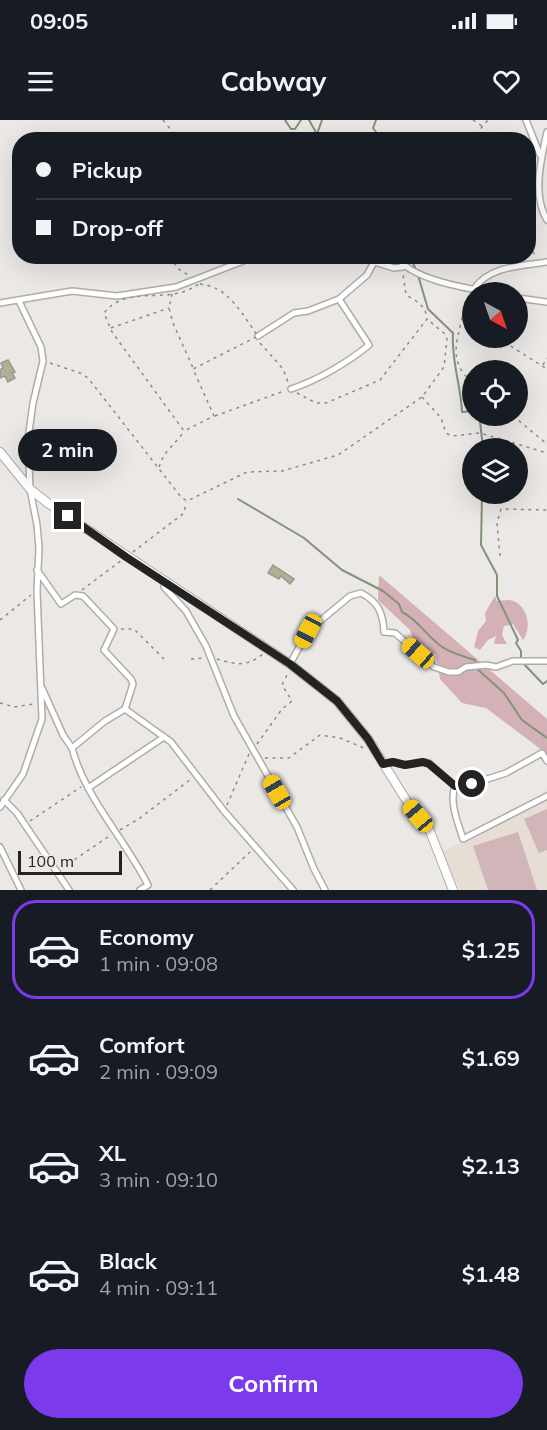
<!DOCTYPE html>
<meta charset="utf-8">
<style>
:root{--surface:#171b24;--page:#20242c;--text:#f1f3f6;--muted:#9ea1a6;--line:#363941;--accent:#7c3aed}
body{margin:0;font-family:Mulish,sans-serif;background:var(--page);color:var(--text);height:100vh;display:flex;flex-direction:column;font-size:22px;white-space:nowrap}
*{box-sizing:border-box;margin:0}
p{font-size:20px;color:var(--muted)}
.icon{flex:none;width:33px;height:33px;fill:none;stroke:currentColor;stroke-width:2;stroke-linecap:round;stroke-linejoin:round}
.map{position:relative;height:770px;overflow:hidden}
.panel{display:flex;flex-direction:column;background:var(--surface);flex:1}
.panel>*{flex:none}
.banner{position:absolute;left:12px;top:12px;width:524px;height:132px;border-radius:24px;box-shadow:0 6px 24px #0002;display:grid;align-content:center;height:132px;padding:0 24px;background:var(--surface)}
.needle{width:39px;rotate:140deg}
.tools{position:absolute;left:462px;top:162px;display:grid;gap:12px}
.tools a{display:grid;place-items:center;width:66px;height:66px;border-radius:50%;background:var(--surface);box-shadow:0 6px 24px #0002;font-size:30px}
.scale{position:absolute;left:18px;bottom:15px;width:104px;box-sizing:border-box;padding-left:6px;border:3px solid #242322;border-top:0;font-size:16px;line-height:21px;white-space:nowrap;color:#242322;-webkit-text-stroke:4px #ebe8e5;paint-order:stroke}
.end{position:absolute;width:27px;height:27px;margin:-14px;border:8px solid #242322;background:#fff;box-shadow:0 0 0 3px #fff}
.from{border-radius:50%}
.bubble{position:absolute;height:42px;border-radius:21px;background:var(--surface);box-shadow:0 6px 24px #0002;font-size:20px;font-weight:700;line-height:42px;text-align:center}
.car{position:absolute;width:18px;height:36px;margin:-18px -9px;border-radius:8px;box-shadow:0 0 4px 2px #0007;background:linear-gradient(#f5c518 24%,#345 0 40%,#f5c518 0 76%,#345 0 86%,#f5c518 0)}
.banner b{display:flex;align-items:center;gap:21px;height:57px;font-size:22px}
.banner b+b{border-top:2px solid var(--line)}
.banner i{width:15px;height:15px;background:var(--text)}
ul{padding:10px 0 0;list-style:none}
li{display:flex;align-items:center;gap:18px;height:99px;margin:0 12px 9px;padding:0 12px;border:3px solid transparent;border-radius:24px}
li div{flex:1}
li b{display:block;font-size:22px}
li em{font-style:normal;font-weight:700}
li.active{border-color:var(--accent)}
li>.icon{width:54px;height:54px;stroke-width:1.5}
.action{display:flex;gap:12px;margin-top:auto;padding:12px 24px}
.action a{flex:1;height:69px;border-radius:36px;background:var(--accent);color:#fff;font-size:24px;font-weight:700;line-height:69px;text-align:center}
.status{display:flex;justify-content:space-between;align-items:center;height:42px;padding:0 30px;background:var(--surface);direction:ltr}
.status svg{height:16px;fill:currentColor}
header{display:flex;justify-content:space-between;align-items:center;height:78px;padding:0 24px;background:var(--surface);font-size:27px;font-weight:700}
.map>svg:first-child{display:block}
</style>
<div class="status"><b>09:05</b><svg viewBox="0 0 49 12"><path d="M0 12V9h3v3zM5 12V6h3v6zM10 12V3h3v9zM15 12V0h3v12zM26 1h20v11H26zM47 4h2v5h-2z"/></svg></div>
<header><svg class="icon" aria-label="menu" viewBox="0 0 24 24"><path d="M4 6h16M4 12h16M4 18h16"/></svg>Cabway<svg class="icon" aria-label="heart" viewBox="0 0 24 24"><path d="M12 20l-8-8c-3-5 5-10 8-4 3-6 11-1 8 4z"/></svg></header>
<div class="map">
<svg width="547" height="770" viewBox="0 0 547 770">
<rect width="100%" height="100%" fill="#ebe8e5"/>
<path fill="#e6ddd4" d="M547 679V770H460L442 732Z"/>
<g fill="#d1b5b9">
<path d="M547 689V730L539 733 524 699Z"/>
<path d="M518 712 537 770H488L473 726Z"/>
</g>
<g fill="#d4b1b6">
<path d="M379 455 547 599V634L486 588 462 583 440 559 436 534 418 533 410 510 378 480Z"/>
<path d="M495 476 497 481C502 481 509 479 513 481 528 486 532 509 523 520L513 504 504 506 502 515 507 524H494L496 516 488 520 480 530 474 527 478 511 486 501 485 493Z"/>
</g>
<g fill="none" stroke-linecap="round" stroke-linejoin="round">
<g stroke="#839278" stroke-width="2">
<path d="M285 0 291 9H295L301 0"/>
<path d="M309 0 317 14 323 20"/>
<path d="M376 0 373 8 376 12V20"/>
<path d="M317 14 322 0"/>
<path d="M410 136 416 150"/>
<path d="M418 155 428 189 453 213C451 241 461 265 462 292L472 291"/>
<path d="M478 296C483 306 479 317 485 328"/>
<path d="M482 374 481 425 497 455V476L518 520 516 523 521 531V541L543 564 547 561"/>
<path d="M238 379 304 418 342 450 383 471 399 484 402 492C417 499 427 516 441 526 448 532 465 537 475 540V547L504 573 522 600 547 618"/>
</g>
</g>
<g fill="#b3af91" stroke="#979793" stroke-width="1.5">
<path d="M8 240 15 252 12 253 15 258 8 262 5 256 0 258V250L3 248 1 243Z"/>
<path d="M273 445 294 459 290 464 281 456 279 459 268 453Z"/>
</g>
<g fill="none" stroke-linecap="round" stroke-linejoin="round">
<defs>
<g id="street">
<path d="M526 0 540 35"/>
<path d="M547 12C541 39 532 75 547 100"/>
<path d="M356 136 394 148 403 147"/>
<path d="M396 136C410 159 464 168 489 172"/>
<path d="M474 169C489 146 521 146 547 142"/>
<path d="M518 178 547 182"/>
<path d="M0 183 72 171 117 176 176 167 256 136"/>
<path d="M258 216 294 193 308 191 339 179 367 155 374 142"/>
<path d="M291 269C318 260 347 243 369 225L339 179"/>
<path d="M37 450 61 484 75 475 83 476 114 509 104 530 131 559 133 564 125 589"/>
<path d="M165 463 164 467 186 491 206 526 234 596 297 707 314 749 325 770"/>
<path d="M290 544 308 511 350 476 361 473C379 482 383 494 384 512L395 513 434 547 449 552H458L466 547 486 545 496 547 513 541H547"/>
<path d="M42 568 63 615 72 628"/>
<path d="M383 644 393 642 405 645 423 642 429 643 455 666 472 664 506 653 542 633 547 641"/>
<path d="M455 666C449 682 458 703 463 719L547 676"/>
<path d="M88 668 164 617"/>
<path d="M4 680 17 693 69 770"/>
<path d="M0 687 23 654 42 599 37 471 39 428 37 405 30 369 28 319 33 283 43 241 41 227 19 181"/>
<path d="M0 727 21 770"/>
<path d="M140 770 148 765C125 719 85 678 72 628L105 601 125 589 171 622 224 691 293 770"/>
</g>
<path id="secondary" d="M0 332 30 369 49 384 290 544 337 581 368 619 408 683 429 709 453 770"/>
</defs>
<use href="#street" stroke="#afadaa" stroke-width="8"/>
<use href="#secondary" stroke="#afadaa" stroke-width="10"/>
<g stroke="#8c8a88" stroke-width="1.5" stroke-dasharray="3 4.5" stroke-linecap="butt">
<path d="M163 0 179 20"/>
<path d="M473 0 482 6"/>
<path d="M471 20 488 0"/>
<path d="M528 126 537 137"/>
<path d="M171 136 177 148 188 155"/>
<path d="M200 164C230 167 242 195 258 216L193 249 214 296 184 311 112 212 104 193C123 169 153 179 179 173 186 172 193 167 200 164Z"/>
<path d="M172 174 169 188 173 203 193 248"/>
<path d="M469 176C465 182 464 190 462 198 456 224 449 243 472 262"/>
<path d="M463 198 472 203"/>
<path d="M111 208 169 188"/>
<path d="M498 218 547 249"/>
<path d="M260 223 283 249 288 262"/>
<path d="M50 243 80 253 88 258 181 377 187 381 247 352 282 351 338 335 422 277 444 247 447 219 445 214 427 199"/>
<path d="M543 245 547 238"/>
<path d="M297 273 316 283H326L380 260 427 199C426 186 417 181 406 175L403 154"/>
<path d="M422 277 441 298 446 313 452 316 480 313 547 333"/>
<path d="M215 296 284 271"/>
<path d="M513 296 547 324"/>
<path d="M159 347 164 335 184 312"/>
<path d="M133 432 184 393 186 382"/>
<path d="M500 436 497 403 501 389 547 390"/>
<path d="M82 470 122 440"/>
<path d="M0 500 31 475"/>
<path d="M121 509H134L164 539"/>
<path d="M191 539 204 538"/>
<path d="M217 539C237 545 246 547 263 534"/>
<path d="M0 583 14 587 34 584"/>
<path d="M257 624 282 589 292 581 282 565 288 553"/>
<path d="M265 638H289L320 615 340 618 364 628"/>
<path d="M227 685 249 634"/>
<path d="M30 701 81 667"/>
<path d="M120 710 140 698 191 659"/>
<path d="M62 748 111 715"/>
<path d="M210 770 252 730"/>
</g>
<use href="#street" stroke="#fff" stroke-width="5"/>
<use href="#secondary" stroke="#fff" stroke-width="8"/>
</g>
<g fill="none" stroke-linecap="round" stroke-linejoin="round">
<path stroke="#242322" stroke-width="8" d="M68 396 126 437 290 544 337 581 368 619 383 644 393 642 405 645 423 642 429 644 455 666 472 664"/>
</g>
</svg>
<div class="tools">
<a><svg class="needle" viewBox="-14 -14 28 28"><path d="M0-13l5 13h-10z" fill="#e53935"/><path d="M0 13l5-13h-10z" fill="#9ea1a6"/></svg></a>
<a><svg class="icon" aria-label="locate" viewBox="0 0 24 24"><circle cx="12" cy="12" r="6"/><path d="M12 2v4M12 18v4M2 12h4M18 12h4"/></svg></a>
<a><svg class="icon" aria-label="layers" viewBox="0 0 24 24"><path d="M12 4l9 5-9 5-9-5zM3 14l9 5 9-5"/></svg></a>
</div>
<div class="scale">100 m</div>
<i class="end from" style="left:472px;top:664px"></i>
<i class="end" style="left:68px;top:396px"></i>
<div class="bubble" style="left:18px;top:309px;width:99px">2 min</div>
<i class="car" style="left:308px;top:511px;rotate:208deg"></i>
<i class="car" style="left:418px;top:533px;rotate:311deg"></i>
<i class="car" style="left:277px;top:672px;rotate:330deg"></i>
<i class="car" style="left:418px;top:696px;rotate:320deg"></i>
<div class="banner">
<b><i class="from"></i>Pickup</b>
<b><i></i>Drop-off</b>
</div>
</div>
<section class="panel">
<ul>
<li class="active"><svg class="icon" aria-label="car" viewBox="0 0 24 24"><path d="M5 17H2v-5l4-1 3-4h7l3 4 3 1v5h-3M9 17h6M6 11h13"/><circle cx="7" cy="17" r="2"/><circle cx="17" cy="17" r="2"/></svg><div><b>Economy</b><p>1 min · 09:08</p></div><em>$1.25</em></li>
<li><svg class="icon" aria-label="car" viewBox="0 0 24 24"><path d="M5 17H2v-5l4-1 3-4h7l3 4 3 1v5h-3M9 17h6M6 11h13"/><circle cx="7" cy="17" r="2"/><circle cx="17" cy="17" r="2"/></svg><div><b>Comfort</b><p>2 min · 09:09</p></div><em>$1.69</em></li>
<li><svg class="icon" aria-label="car" viewBox="0 0 24 24"><path d="M5 17H2v-5l4-1 3-4h7l3 4 3 1v5h-3M9 17h6M6 11h13"/><circle cx="7" cy="17" r="2"/><circle cx="17" cy="17" r="2"/></svg><div><b>XL</b><p>3 min · 09:10</p></div><em>$2.13</em></li>
<li><svg class="icon" aria-label="car" viewBox="0 0 24 24"><path d="M5 17H2v-5l4-1 3-4h7l3 4 3 1v5h-3M9 17h6M6 11h13"/><circle cx="7" cy="17" r="2"/><circle cx="17" cy="17" r="2"/></svg><div><b>Black</b><p>4 min · 09:11</p></div><em>$1.48</em></li>
</ul>
<div class="action"><a>Confirm</a></div>
</section>
